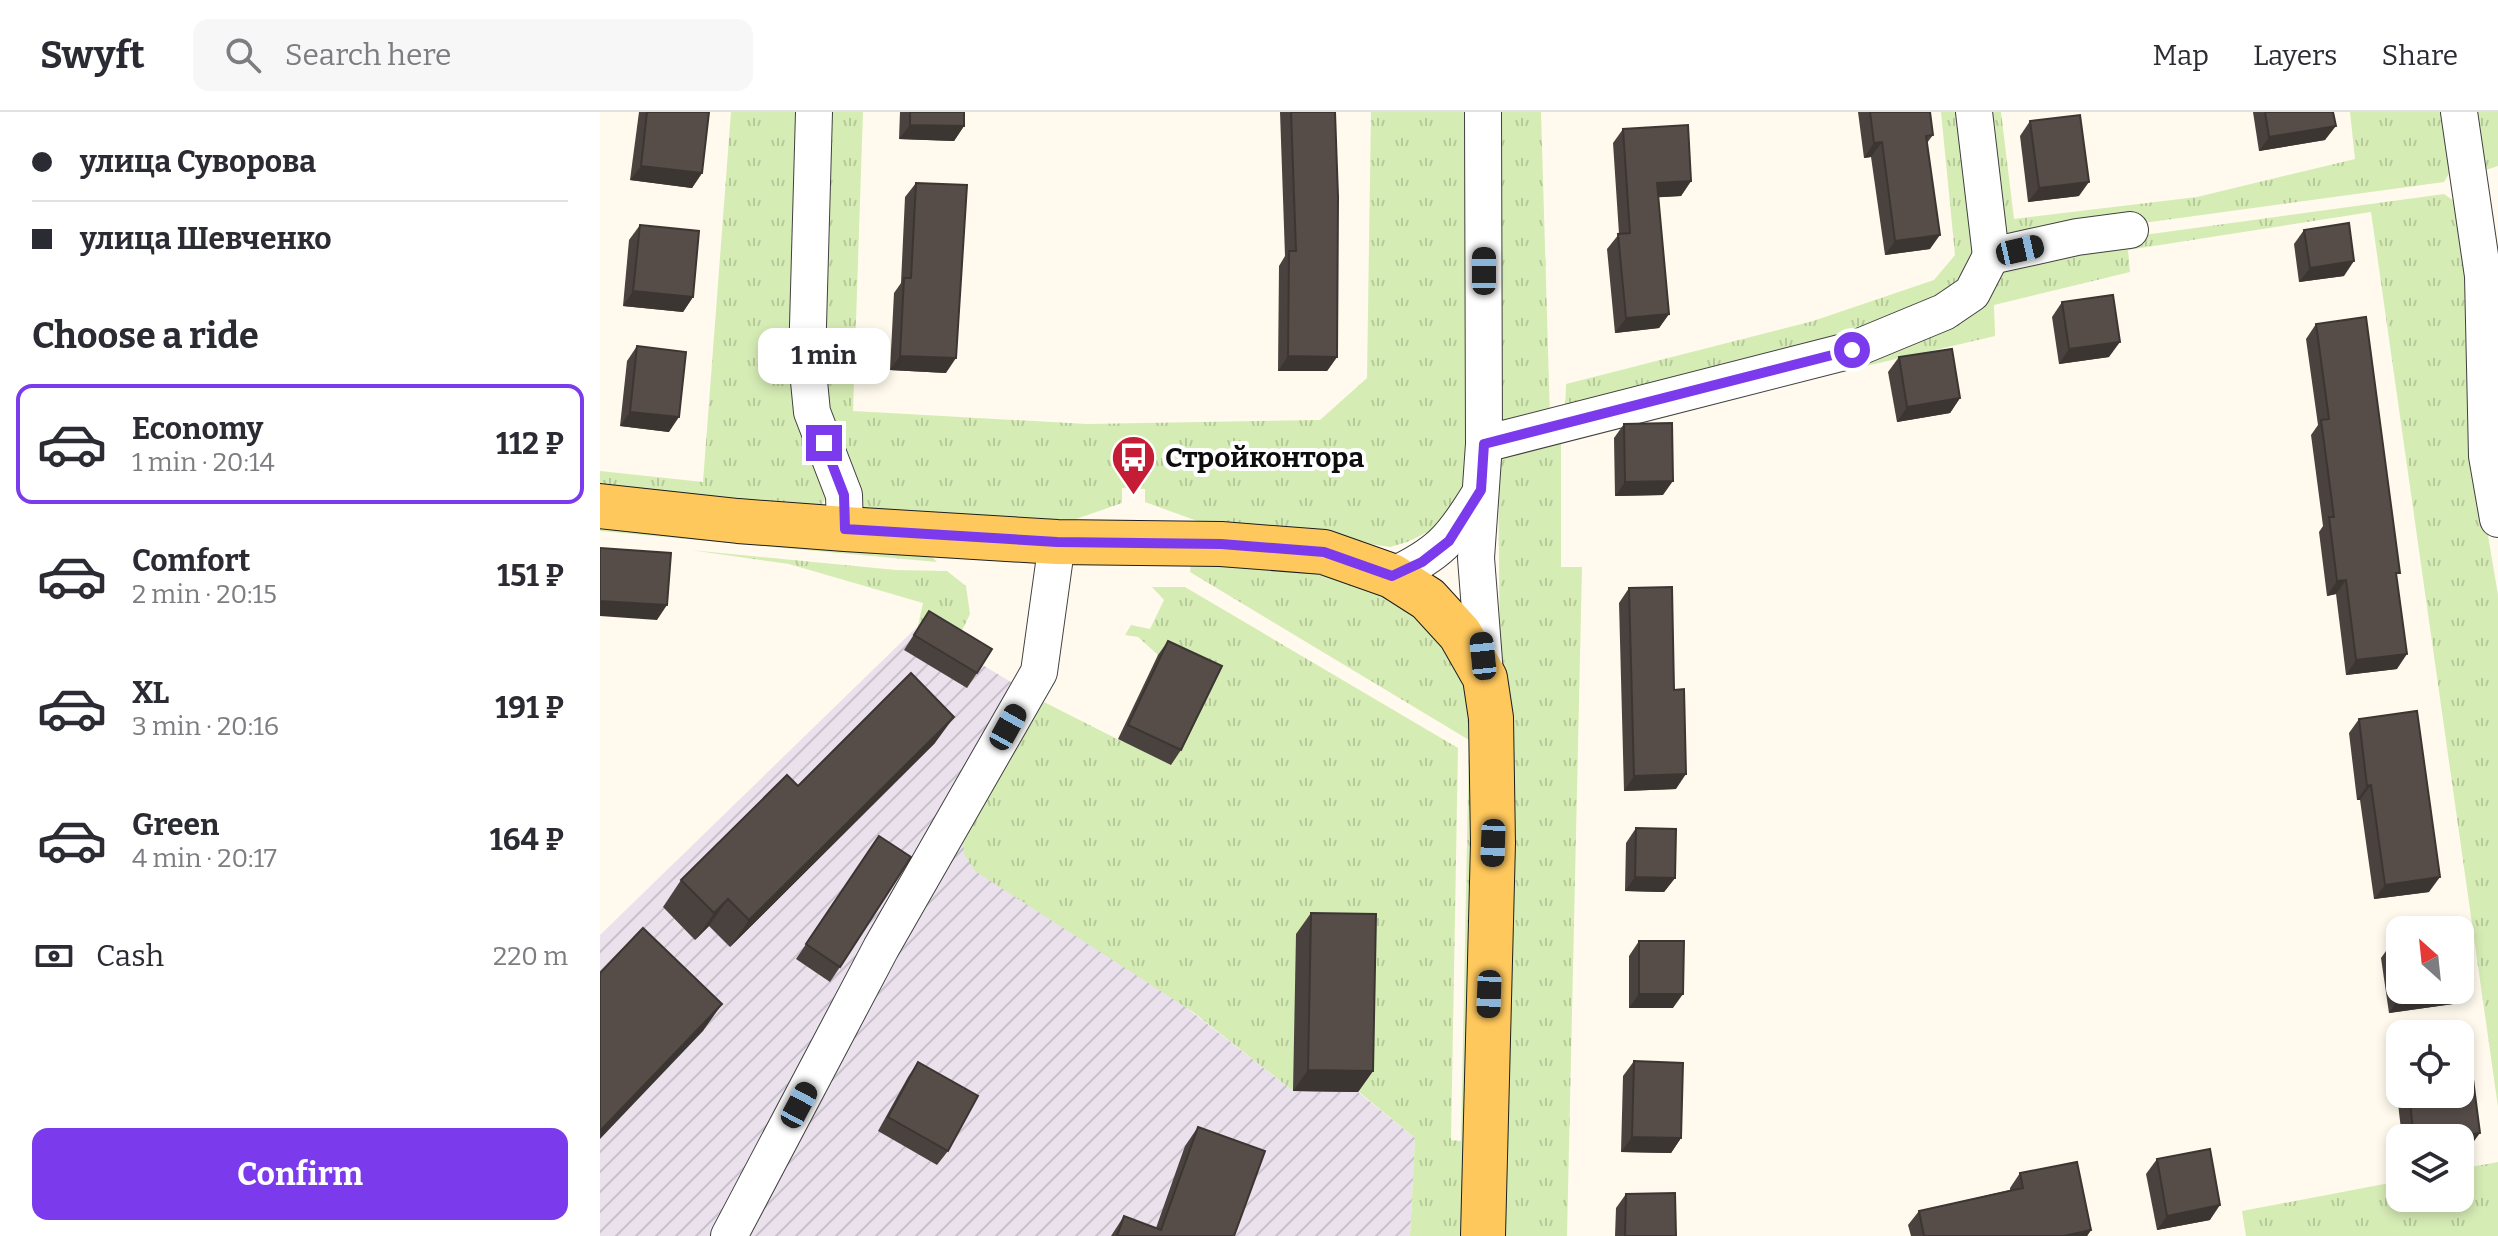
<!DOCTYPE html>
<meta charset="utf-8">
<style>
:root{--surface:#fff;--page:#f7f7f7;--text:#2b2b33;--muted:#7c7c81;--line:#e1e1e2;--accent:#7c3aed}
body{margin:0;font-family:Bitter,serif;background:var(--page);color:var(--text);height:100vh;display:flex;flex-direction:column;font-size:30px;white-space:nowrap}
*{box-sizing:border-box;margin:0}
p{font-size:26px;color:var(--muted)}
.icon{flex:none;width:44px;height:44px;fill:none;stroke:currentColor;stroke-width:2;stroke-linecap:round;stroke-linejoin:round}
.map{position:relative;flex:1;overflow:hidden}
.side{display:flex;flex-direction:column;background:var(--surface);width:600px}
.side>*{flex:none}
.top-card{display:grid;align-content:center;height:176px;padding:0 32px;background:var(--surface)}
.needle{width:52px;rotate:333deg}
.controls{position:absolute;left:1786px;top:804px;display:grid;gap:16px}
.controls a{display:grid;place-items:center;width:88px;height:88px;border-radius:16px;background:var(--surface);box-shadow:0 4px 12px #0003;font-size:40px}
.end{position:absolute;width:36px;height:36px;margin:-18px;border:10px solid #7c3aed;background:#fff;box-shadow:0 0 0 4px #fff}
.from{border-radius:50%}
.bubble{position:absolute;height:56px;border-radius:16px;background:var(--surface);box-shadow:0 4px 12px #0003;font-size:26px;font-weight:700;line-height:56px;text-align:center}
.car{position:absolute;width:24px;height:48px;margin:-24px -12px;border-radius:10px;box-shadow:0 0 6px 2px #0007;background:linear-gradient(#222 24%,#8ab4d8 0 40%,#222 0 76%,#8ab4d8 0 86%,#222 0)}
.top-card b{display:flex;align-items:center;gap:28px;height:76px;font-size:30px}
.top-card b+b{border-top:2px solid var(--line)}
.top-card i{width:20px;height:20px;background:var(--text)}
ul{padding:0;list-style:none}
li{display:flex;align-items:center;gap:24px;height:120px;margin:0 16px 12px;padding:0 16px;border:4px solid transparent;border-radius:16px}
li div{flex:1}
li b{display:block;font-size:30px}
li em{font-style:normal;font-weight:700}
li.selected{border-color:var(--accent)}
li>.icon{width:72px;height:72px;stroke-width:1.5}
h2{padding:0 32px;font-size:36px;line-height:96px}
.pay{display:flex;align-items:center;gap:20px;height:88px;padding:0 32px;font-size:30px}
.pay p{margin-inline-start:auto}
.button{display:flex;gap:16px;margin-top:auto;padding:16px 32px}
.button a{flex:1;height:92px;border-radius:16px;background:var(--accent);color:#fff;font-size:32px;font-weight:700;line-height:92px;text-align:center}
header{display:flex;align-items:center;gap:48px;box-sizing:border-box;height:112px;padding:0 40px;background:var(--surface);border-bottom:2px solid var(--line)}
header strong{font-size:38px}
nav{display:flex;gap:44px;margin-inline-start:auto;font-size:28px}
.search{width:560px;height:72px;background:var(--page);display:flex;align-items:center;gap:20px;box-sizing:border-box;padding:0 28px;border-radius:16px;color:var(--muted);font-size:30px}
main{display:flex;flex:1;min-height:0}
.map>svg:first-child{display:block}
</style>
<header>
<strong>Swyft</strong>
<div class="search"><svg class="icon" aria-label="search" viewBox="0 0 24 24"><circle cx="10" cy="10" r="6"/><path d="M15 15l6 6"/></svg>Search here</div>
<nav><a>Map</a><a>Layers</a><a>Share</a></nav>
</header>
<main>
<section class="side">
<div class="top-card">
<b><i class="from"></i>улица Суворова</b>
<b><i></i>улица Шевченко</b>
</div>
<h2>Choose a ride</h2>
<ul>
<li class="selected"><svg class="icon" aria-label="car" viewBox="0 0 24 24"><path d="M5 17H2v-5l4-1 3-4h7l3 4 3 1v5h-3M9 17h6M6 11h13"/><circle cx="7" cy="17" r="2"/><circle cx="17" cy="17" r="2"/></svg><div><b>Economy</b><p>1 min · 20:14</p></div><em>112 ₽</em></li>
<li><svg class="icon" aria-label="car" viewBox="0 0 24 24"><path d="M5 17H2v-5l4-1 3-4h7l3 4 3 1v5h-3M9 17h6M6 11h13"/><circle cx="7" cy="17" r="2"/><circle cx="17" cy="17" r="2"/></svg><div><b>Comfort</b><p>2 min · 20:15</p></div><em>151 ₽</em></li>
<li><svg class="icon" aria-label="car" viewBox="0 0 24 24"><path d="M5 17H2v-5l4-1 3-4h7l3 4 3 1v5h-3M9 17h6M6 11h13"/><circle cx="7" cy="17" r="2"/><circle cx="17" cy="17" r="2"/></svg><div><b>XL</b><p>3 min · 20:16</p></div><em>191 ₽</em></li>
<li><svg class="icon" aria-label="car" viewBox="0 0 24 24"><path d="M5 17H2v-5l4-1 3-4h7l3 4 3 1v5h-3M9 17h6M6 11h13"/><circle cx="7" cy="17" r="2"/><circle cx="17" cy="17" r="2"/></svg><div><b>Green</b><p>4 min · 20:17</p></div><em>164 ₽</em></li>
</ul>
<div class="pay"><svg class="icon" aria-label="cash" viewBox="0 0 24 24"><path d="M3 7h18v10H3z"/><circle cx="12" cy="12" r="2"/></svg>Cash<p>220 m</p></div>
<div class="button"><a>Confirm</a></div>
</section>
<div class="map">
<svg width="1898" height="1124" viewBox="0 0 1898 1124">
<defs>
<pattern id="industrial-furrows" width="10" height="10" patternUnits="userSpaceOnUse" patternTransform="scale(2)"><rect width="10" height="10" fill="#eae1ed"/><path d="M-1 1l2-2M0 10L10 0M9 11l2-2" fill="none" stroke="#c8c0ca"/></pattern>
<pattern id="grass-tufts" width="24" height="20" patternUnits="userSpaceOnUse" patternTransform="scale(2)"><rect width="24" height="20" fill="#d6ecb5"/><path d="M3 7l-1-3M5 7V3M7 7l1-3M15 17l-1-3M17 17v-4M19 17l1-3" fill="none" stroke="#b6c99a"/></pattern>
</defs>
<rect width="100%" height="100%" fill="#fffaed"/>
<path fill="url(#industrial-furrows)" d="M318 514 444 590 363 721 693 979 758 980 815 1026 810 1124H0V823Z"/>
<g fill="url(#grass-tufts)">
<path d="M131 0H205L227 384 216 402 0 379V359L103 370Z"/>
<path d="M221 0H263L253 299 487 312 720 308 767 266 771 0H869L870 331 865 370 848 399 830 419 807 430 790 435 723 425 611 414 545 390V377L522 376V391L459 413 263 405 213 248Z"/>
<path d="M899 0H941L950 305 918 313 901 308Z"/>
<path d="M1341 0H1365L1381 143 1365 175 1251 226 965 299 966 272 1213 209 1334 168 1355 143Z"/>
<path d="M1381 0H1401L1414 107 1597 85 1755 47 1750 0H1848L1856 50 1844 70 1477 120 1404 136Z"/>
<path d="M1870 0H1898V54L1879 60Z"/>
<path d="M1844 82 1861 94 1871 165 1876 352 1898 483V995L1771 100 1528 138 1530 160 1394 193 1395 224 961 325V455H982L967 1124H902L913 677 908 602 900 563 898 344 918 330 1256 242C1284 232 1363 206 1380 185 1387 176 1392 162 1397 151L1478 132Z"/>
<path d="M0 409 329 442 337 450 0 419Z"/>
<path d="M90 438 296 458 347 459 366 474 370 502 354 535 318 514 323 491 189 452Z"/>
<path d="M591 451 724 459 775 476 817 502 846 534 871 585 876 629 862 1124H810L815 1026 759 980 693 979 593 900 375 759 364 742 363 721 444 590 523 630 558 543 538 525 525 523 531 513 550 517 564 488 552 475H585L858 636 851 1028 861 1029 869 628 590 460Z"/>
<path d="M1898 1050V1124H1646L1642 1099 1800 1069V1086H1860V1057Z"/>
</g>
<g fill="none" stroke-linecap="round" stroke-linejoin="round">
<defs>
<g id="minor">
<path d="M214 0 207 249 212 300 244 383 245 417"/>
<path d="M883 0 884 332 876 446 885 562"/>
<path d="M1374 0 1391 144"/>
<path d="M1859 0 1883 164 1887 344 1898 407"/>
<path d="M1391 144 1477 125 1530 118"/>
<path d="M884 332 1252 238 1344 200 1372 181 1391 144"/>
<path d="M792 464C839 442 852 427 879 383"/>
<path d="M129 1124 281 836 439 560 457 430"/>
</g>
<path id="major" d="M0 394 138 409 245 417 457 430 621 432 724 440 792 464 828 487 860 522 885 566 891 606 893 731 883 1124"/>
</defs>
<use href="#minor" stroke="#404040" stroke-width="38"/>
<use href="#major" stroke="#1e1e1e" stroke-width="46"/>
<use href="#minor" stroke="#fff" stroke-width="36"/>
<use href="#major" stroke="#ffc85d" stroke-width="44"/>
</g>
<g fill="#4a423f">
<path d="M39 0H109L102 61 92 76 30 68Z"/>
<path d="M300 0H364V14L354 29 299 27Z"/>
<path d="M680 0H735L737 245 727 259H678L679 154 685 144Z"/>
<path d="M1258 0H1330L1333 23 1327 31 1330 137 1285 143 1271 45 1264 46Z"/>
<path d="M1653 0H1733L1725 28 1659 39Z"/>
<path d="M1430 9 1479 84 1428 90 1420 24Z"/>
<path d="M1023 17 1091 69 1081 84 1058 85 1069 202 1059 216 1015 221 1007 137 1019 122 1013 31Z"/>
<path d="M316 71 346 261 290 258 294 181 301 171 305 85Z"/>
<path d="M40 113 93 185 83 200 23 194 29 128Z"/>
<path d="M1704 118 1744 164 1699 170 1694 132Z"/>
<path d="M1462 190 1509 245 1459 252 1452 205Z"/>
<path d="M1716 212 1797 466V557L1746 563 1736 482 1727 484 1719 420 1723 414 1711 323 1718 313 1706 227Z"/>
<path d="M37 234 69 320 20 314 27 249Z"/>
<path d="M1299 245 1360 286 1350 301 1297 310 1288 260Z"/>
<path d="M1024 312 1063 383 1015 384 1014 326Z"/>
<path d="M1029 476 1076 677 1024 679 1019 491Z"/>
<path d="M329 499 377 561 367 576 304 538Z"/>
<path d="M568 529 581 638 571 653 518 627 558 543Z"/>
<path d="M1759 607 1829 780 1774 787 1760 688H1757L1749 621Z"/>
<path d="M335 631 130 835 109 814 95 828 63 795 81 768 198 674Z"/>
<path d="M1036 716 1075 766 1064 780 1025 779 1026 731Z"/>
<path d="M279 724 240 855 230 870 196 847Z"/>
<path d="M711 801 773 959 758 980 693 979 696 822Z"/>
<path d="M1039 829 1073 896H1029V844Z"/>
<path d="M1791 832 1853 892 1789 901 1781 846Z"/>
<path d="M1034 949 1081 1026 1071 1041 1021 1040 1023 964Z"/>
<path d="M318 950 348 1039 337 1053 278 1019 308 965Z"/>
<path d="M1800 969V982H1860L1869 1036 1860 1037V1026H1802L1796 974Z"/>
<path d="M598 1015 634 1124H511L524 1104 556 1116 585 1034Z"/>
<path d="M1557 1047 1610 1108 1557 1118 1546 1062Z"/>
<path d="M1420 1061 1491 1118 1487 1124H1311L1308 1113 1319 1099 1410 1078V1076Z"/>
<path d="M1026 1082 1076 1124H1015L1016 1096Z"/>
</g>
<g fill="#3c3633">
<path d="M310 13 364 14 354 29 299 27Z"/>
<path d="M1736 14 1725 28 1659 39 1669 25Z"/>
<path d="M1282 30 1271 45 1264 46 1274 31Z"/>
<path d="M41 54 102 61 92 76 30 68Z"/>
<path d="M1091 69 1081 84 1047 86 1057 71Z"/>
<path d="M1489 70 1479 84 1428 90 1439 76Z"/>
<path d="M1340 123 1330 137 1285 143 1295 129Z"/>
<path d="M1754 149 1744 164 1699 170 1710 156Z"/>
<path d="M33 179 93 185 83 200 23 194Z"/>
<path d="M1069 202 1059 216 1015 221 1026 206Z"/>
<path d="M1520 230 1509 245 1459 252 1469 237Z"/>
<path d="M300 244 356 246 346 261 290 258Z"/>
<path d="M688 244 737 245 727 259H678Z"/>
<path d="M1360 286 1350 301 1297 310 1307 295Z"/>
<path d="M30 300 79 305 69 320 20 314Z"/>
<path d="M1073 369 1063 383 1015 384 1025 370Z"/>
<path d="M1746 468 1736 482 1727 484 1737 469Z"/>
<path d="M0 489 67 493 57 508 0 504Z"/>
<path d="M1807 542 1797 557 1746 563 1756 548Z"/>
<path d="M354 605 335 631 130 835 149 808Z"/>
<path d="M1086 662 1076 677 1024 679 1034 664Z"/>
<path d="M1771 673 1760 688H1757L1767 674Z"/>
<path d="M1035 765 1075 766 1064 780 1025 779Z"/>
<path d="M1840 765 1829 780 1774 787 1785 773Z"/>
<path d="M128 787 109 814 95 828 114 801Z"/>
<path d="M1863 878 1853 892 1789 901 1799 886Z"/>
<path d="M1039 882H1083L1073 896H1029Z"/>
<path d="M122 892 103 919 0 1027V1019Z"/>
<path d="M708 958 773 959 758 980 693 979Z"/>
<path d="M1880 1021 1869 1036 1860 1037V1026H1840Z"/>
<path d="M1032 1025 1081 1026 1071 1041 1021 1040Z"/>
<path d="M1620 1093 1610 1108 1557 1118 1567 1104Z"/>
<path d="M1491 1118 1487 1124H1464Z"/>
</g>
<g fill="#564d49" stroke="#3c3633" stroke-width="2">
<path d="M47 0H109L102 61 41 54Z"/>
<path d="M310 0H364V14L310 13Z"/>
<path d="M691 0H735L738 85 737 245 688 244 689 139H696Z"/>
<path d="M1270 0H1330L1333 23 1326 24 1340 123 1295 129 1282 30 1274 31Z"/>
<path d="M1665 0H1733L1736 14 1669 25Z"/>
<path d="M1480 3 1489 70 1439 76 1430 9Z"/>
<path d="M1088 13 1091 69 1057 71 1069 202 1026 206 1018 122 1030 121 1023 17Z"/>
<path d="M316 71 367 73 356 246 300 244 304 166H311Z"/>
<path d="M1749 111 1754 149 1710 156 1704 118Z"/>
<path d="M40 113 99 119 93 185 33 179Z"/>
<path d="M1513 183 1520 230 1469 237 1462 190Z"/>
<path d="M1766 205 1800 461H1796L1807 542 1756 548 1746 468 1737 469 1729 405H1734L1721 308 1729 307 1716 212Z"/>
<path d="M37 234 86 240 79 305 30 300Z"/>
<path d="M1352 237 1360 286 1307 295 1299 245Z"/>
<path d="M1072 311 1073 369 1025 370 1024 312Z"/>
<path d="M0 436 71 441 67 493 0 489Z"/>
<path d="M1072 475 1074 578 1084 577 1086 662 1034 664 1029 476Z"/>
<path d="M329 499 392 537 377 561 314 523Z"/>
<path d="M568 529 622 554 581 638 528 613Z"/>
<path d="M311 561 354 605 149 808 128 787 114 801 81 768 187 663 198 674Z"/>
<path d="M1817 599 1840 765 1785 773 1771 673 1767 674 1759 607Z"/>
<path d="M1036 716 1076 717 1075 766 1035 765Z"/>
<path d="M279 724 311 745 240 855 206 832Z"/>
<path d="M711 801 776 802 773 959 708 958Z"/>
<path d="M43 816 122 892 0 1019V861Z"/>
<path d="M1039 829H1084L1083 882H1039Z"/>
<path d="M1800 830V878H1860L1799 886 1791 832Z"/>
<path d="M1860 855 1863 878H1860Z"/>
<path d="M1034 949 1083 951 1081 1026 1032 1025Z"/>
<path d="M318 950 378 984 348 1039 288 1005Z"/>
<path d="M1871 952 1880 1021 1840 1026H1814L1809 982H1860V953Z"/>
<path d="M598 1015 665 1039 634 1124H517L524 1104 561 1118Z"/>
<path d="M1610 1037 1620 1093 1567 1104 1557 1047Z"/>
<path d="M1477 1050 1491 1118 1464 1124H1324L1319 1099 1423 1076 1420 1061Z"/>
<path d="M1075 1081 1076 1124H1025L1026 1082Z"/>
</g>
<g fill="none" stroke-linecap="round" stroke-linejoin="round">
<path stroke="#7c3aed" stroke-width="10" d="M224 331 244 383 245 417 457 430 621 432 724 440 792 464 822 450 849 429 881 378 884 332 1252 238"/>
</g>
<defs>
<symbol id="bus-pin" viewBox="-11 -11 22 30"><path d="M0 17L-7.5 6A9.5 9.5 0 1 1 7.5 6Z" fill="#c51d35" stroke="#fff"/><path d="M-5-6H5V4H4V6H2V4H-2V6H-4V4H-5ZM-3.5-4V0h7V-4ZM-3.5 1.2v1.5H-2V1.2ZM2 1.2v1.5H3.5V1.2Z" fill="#fff"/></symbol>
</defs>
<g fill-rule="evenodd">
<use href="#bus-pin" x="508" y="320" width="51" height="69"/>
</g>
<g text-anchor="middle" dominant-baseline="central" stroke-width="8" stroke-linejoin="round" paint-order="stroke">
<g font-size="28" font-weight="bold" fill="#0d0d0d" stroke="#fff" text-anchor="start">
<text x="565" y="345">Стройконтора</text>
</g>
</g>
</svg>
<div class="controls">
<a><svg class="needle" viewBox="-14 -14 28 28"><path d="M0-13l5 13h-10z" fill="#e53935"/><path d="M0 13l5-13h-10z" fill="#7c7c81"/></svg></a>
<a><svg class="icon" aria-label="locate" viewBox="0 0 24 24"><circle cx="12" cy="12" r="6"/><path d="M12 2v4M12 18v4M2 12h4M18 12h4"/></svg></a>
<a><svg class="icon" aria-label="layers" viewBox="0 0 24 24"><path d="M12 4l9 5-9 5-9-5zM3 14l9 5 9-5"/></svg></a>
</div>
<i class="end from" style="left:1252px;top:238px"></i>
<i class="end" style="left:224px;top:331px"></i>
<div class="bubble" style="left:158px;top:216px;width:132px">1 min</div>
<i class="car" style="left:1420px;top:138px;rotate:77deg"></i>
<i class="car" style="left:884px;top:159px;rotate:0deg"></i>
<i class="car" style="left:883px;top:544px;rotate:354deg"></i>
<i class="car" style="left:408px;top:615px;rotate:29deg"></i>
<i class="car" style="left:893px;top:731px;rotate:182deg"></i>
<i class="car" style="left:889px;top:882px;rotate:182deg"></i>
<i class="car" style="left:199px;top:993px;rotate:28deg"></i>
</div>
</main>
